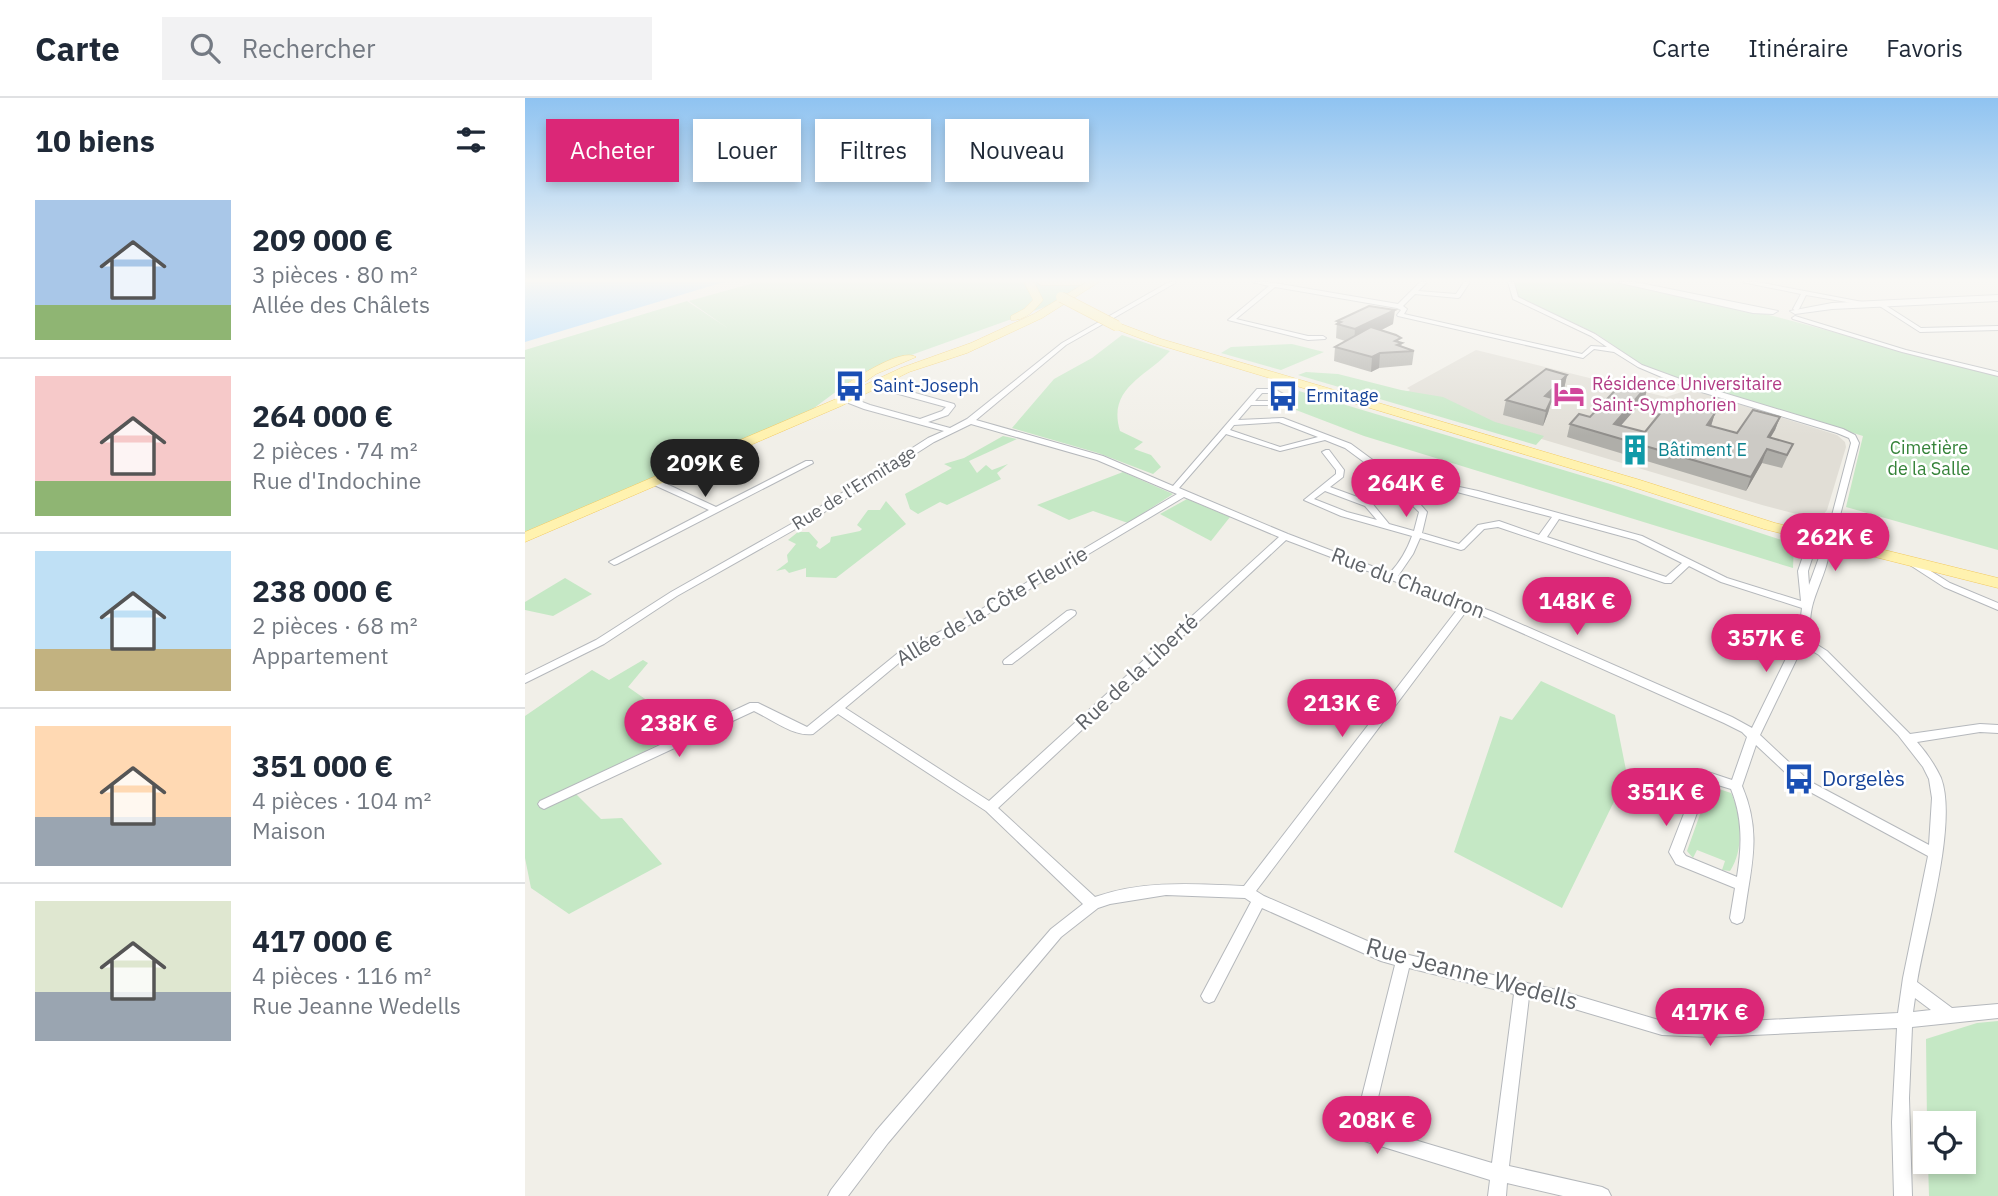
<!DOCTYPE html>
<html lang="fr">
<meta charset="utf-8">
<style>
:root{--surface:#fff;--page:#f2f2f3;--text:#1f2937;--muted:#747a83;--line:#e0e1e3;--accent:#db2777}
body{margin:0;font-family:"IBM Plex Sans",sans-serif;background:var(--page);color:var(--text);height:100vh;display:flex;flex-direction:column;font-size:26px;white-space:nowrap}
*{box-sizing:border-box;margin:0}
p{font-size:23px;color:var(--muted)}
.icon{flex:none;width:38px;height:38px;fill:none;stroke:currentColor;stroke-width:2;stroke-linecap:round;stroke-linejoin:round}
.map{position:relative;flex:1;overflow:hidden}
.drawer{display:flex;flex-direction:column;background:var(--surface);width:525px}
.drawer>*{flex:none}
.hud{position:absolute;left:21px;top:21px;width:665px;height:63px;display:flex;gap:14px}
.fabs{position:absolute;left:1388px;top:1013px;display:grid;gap:14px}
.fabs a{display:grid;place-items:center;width:63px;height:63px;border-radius:0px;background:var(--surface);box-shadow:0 4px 10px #0003;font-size:35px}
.price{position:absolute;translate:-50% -60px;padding:0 16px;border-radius:24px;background:var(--accent);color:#fff;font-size:23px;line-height:46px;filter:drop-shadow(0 2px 4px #0008)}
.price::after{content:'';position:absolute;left:50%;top:42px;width:21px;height:16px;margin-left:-10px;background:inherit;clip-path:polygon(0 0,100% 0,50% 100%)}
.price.selected{background:#222;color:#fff}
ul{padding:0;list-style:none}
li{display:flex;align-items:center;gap:21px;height:175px;padding:0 35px}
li+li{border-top:2px solid var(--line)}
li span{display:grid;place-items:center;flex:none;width:196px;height:140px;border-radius:0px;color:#555}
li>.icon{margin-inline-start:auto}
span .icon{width:84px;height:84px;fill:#fffc;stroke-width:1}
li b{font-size:30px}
h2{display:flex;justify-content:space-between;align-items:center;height:84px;padding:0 35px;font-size:30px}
.chip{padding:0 24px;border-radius:0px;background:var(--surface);box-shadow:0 4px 10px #0003;font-size:24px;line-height:63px}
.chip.selected{background:var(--accent);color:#fff}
header{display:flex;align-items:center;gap:42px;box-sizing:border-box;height:98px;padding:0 35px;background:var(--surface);border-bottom:2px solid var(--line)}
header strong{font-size:33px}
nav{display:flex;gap:38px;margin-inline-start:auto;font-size:24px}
.search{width:490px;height:63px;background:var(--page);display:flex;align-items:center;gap:18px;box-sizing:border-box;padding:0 24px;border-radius:0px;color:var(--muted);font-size:26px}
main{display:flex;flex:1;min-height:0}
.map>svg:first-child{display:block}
.education{fill:#e1ded6}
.green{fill:#c5e8c5}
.water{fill:#aadaff}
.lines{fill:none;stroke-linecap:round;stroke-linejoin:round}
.street-casing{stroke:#b5b8bc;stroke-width:2}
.secondary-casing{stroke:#b6babf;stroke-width:2}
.primary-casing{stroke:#f2c960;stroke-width:1}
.street{fill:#fff;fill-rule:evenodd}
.secondary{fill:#fff;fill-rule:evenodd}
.primary{fill:#fff2af;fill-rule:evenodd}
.primary-bridge-casing{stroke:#f2c960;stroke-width:11;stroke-linecap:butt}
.primary-bridge{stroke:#fff2af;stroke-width:10}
.wall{fill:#afaea9}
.shaded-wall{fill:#8f8d8a}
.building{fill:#cccac5;stroke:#8f8d8a;stroke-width:2}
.labels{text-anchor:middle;stroke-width:5;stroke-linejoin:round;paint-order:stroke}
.far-hotel-label{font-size:18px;fill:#b23c85;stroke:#fff;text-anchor:start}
.far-transit-label{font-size:18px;fill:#164399;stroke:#fff;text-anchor:start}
.far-park-label{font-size:18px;fill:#348238;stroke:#fff}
.far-culture-label{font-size:18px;fill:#0d838f;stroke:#fff;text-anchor:start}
.far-street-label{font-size:18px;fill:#5f6368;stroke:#fff}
.street-label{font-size:21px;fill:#5f6368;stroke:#fff}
.transit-label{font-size:21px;fill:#164399;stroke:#fff;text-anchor:start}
.near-street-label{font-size:24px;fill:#5f6368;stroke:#fff}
</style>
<header>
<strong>Carte</strong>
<div class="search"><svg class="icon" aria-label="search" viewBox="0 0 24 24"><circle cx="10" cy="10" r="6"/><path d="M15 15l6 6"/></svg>Rechercher</div>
<nav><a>Carte</a><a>Itinéraire</a><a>Favoris</a></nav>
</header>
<main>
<section class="drawer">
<h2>10 biens<svg class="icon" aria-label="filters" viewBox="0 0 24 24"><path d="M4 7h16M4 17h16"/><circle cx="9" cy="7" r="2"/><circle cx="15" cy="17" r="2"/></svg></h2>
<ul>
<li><span style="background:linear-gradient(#a9c7e8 75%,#8fb573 0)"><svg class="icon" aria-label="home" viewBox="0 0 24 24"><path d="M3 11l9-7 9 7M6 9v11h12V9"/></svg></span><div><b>209 000 €</b><p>3 pièces · 80 m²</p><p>Allée des Châlets</p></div></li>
<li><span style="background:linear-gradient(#f6c9c9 75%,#8fb573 0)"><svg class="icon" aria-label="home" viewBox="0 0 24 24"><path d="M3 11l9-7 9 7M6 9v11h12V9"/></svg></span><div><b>264 000 €</b><p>2 pièces · 74 m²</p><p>Rue d'Indochine</p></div></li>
<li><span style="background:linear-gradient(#bfe0f5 70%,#c2b280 0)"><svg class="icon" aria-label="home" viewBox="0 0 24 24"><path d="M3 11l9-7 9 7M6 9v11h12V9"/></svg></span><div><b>238 000 €</b><p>2 pièces · 68 m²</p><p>Appartement</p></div></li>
<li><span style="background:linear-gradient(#ffd9b3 65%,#9aa5b1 0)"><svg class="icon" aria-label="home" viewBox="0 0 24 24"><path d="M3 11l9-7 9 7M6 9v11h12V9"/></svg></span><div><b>351 000 €</b><p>4 pièces · 104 m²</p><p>Maison</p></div></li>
<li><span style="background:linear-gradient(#dfe7d0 65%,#9aa5b1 0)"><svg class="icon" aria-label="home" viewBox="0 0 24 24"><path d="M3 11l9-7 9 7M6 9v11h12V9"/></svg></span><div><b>417 000 €</b><p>4 pièces · 116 m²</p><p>Rue Jeanne Wedells</p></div></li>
</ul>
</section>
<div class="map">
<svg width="1473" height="1098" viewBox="0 0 1473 1098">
<rect width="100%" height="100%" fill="#f1efe8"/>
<polygon class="education" points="951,252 1141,299 1166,291 1312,337 1320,344 1321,349 1302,412 1297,418 1287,420 1237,407 980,330 881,295 885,292 882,290"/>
<g class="green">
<polygon points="232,184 562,184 531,205 336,275 285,313 0,434 0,252 162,203 204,231 164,203"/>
<path d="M988,184c33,0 69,-3 101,1 131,18 256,63 384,93v174l-152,-43 17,-71 -214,-67c-19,-9 -33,-23 -51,-34 -26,-15 -56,-21 -81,-38z"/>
<path d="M597,237l48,16c-24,26 -63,37 -50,80l23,11 -9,7 17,6 10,12 -8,7 -55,-21 -86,-25 42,-49 38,-21z"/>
<polygon points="767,246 799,254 756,272 696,255 706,249"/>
<polygon points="781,274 813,276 876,292 918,299 970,324 1019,338 1011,347 773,277"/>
<polygon points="774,293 1085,386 1269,446 1268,470 839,338 771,312"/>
<polygon points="478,338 492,341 444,363 452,375 461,367 467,372 483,366 472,375 476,381 422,407 415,404 393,416 385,411 380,396 427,370 419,366 439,360"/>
<polygon points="598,374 648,396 603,425 568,413 544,422 512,407"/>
<polygon points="662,401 705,419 686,443 635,416"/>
<polygon points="361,403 381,426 311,480 281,479 281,470 264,475 260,471 251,473 263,464 262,457 271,446 263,442 273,434 284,434 293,444 291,448 295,451 305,444 306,439 335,433 337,431 332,427 343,412 355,412"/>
<polygon points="40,480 67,496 28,518 0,512 0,504"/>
<polygon points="118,562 123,565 103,589 163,631 46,691 76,721 97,720 137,766 44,816 6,790 0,760 0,618 67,572 84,582"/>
<polygon points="1016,583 1090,617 1102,677 1037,810 929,754 975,618 987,622"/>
<path d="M1185,688l21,7c11,22 13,58 -1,78l-8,-1 3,-9 -28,-11 -4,8 -6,-7z"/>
<polygon points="1473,923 1473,1098 1404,1098 1403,1064 1438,1064 1438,1026 1402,1025 1401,941 1452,925"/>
</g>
<polygon class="water" points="0,184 199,184 0,244"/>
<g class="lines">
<g class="street-casing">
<g id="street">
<path d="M644,184h8l-111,63 -90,75 127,36 70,30 84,-97h17l13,7 -8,9h-28l-13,15 45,-2 68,26 34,25 9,4 84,18 164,45 85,42 74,23 -3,-30 9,-27 14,-7 9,-14 21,-80 -2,-5 -12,-5 -152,-46 -47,-20 -24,-15 -20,-3 -11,9 -185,-42 -1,-1 4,-5 -4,-2 -122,-21 -39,32 72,17h15l3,2 -1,1 -17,1 -80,-20 41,-34 -17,-4h16l130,22 22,-22h7l-9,9 38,3 8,-12h6l-10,15 -2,1 -43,-4 -12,12 4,3 -3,5 178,40 9,-8 16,1 -16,-11 -78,-37 -5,-17h6l4,15 77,37 47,31 49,18 152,46 12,6 4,8 -21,80 -9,16c3,22 -10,43 -16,64 -4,13 -2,26 -8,39l11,2 11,7 83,83 70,-10 18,1v8l-18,-1 -63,10c9,10 18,23 24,36 17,45 -16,154 -24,204l35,26 46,-4v14l-86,9 -3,71 3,98h-18l-2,-74 5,-94 -187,9 -48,-2 -101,-30 -32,-8 -20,169 93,21 6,3 3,6h-48l-56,-13 -1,13h-18l2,-16 -129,-40 -6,-2 -2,-6 42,-167 -14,-4 -119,-53 -48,93 -5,2 -5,-2 -3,-5 50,-94 -6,-4 -79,-3 -56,9 -12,4 -37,29 -173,206 -40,53h-20l3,-6 45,-59 175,-202 32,-25 -97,-93 -148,-97 -25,20c-19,3 -42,-15 -59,-23l-206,96 -4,2 -4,-2 -2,-3 2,-3 210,-98h8l49,24 91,-74 65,-33 214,-126 -80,-34 -126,-36 -37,18 -119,76 -138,78 -73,48 -79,39v-8l71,-35 75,-48 138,-78 119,-76 16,-7 -80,-22 -18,-7v-4h6l18,7 50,14 22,-8 4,-4 -51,-14 -8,-11 6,-1 8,8 53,15 1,2 -7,9 -20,7 22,6 17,-9 95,-76zM737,295h11l5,3 -4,5h-19zM754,324l39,15 -38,10 -50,-17 4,-5zM701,336l54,17 45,-11 20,8 34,25 9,3 2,7 29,29 -5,19 -25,-7 -18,-22 -41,-15 13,-10 1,-7 -15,-20h-3l-4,2 14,18v4l-32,26 37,16 71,20c-5,14 -12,26 -22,37l-102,-39 -109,-46zM872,381l50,11 -31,10zM800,393l40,15 12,14 -30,-8 -33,-13zM932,394l95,25 -13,18 -40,-14 -21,4 -19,19 -37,-11 5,-21 -7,-8zM659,399l95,40 -290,264 -144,-93 61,-51 65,-33zM1034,421l77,21 46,23 -16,14 -119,-40zM973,429l167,56h6l18,-17 32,16 81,26 -3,24 -47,96 -20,-11 -239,-105 -95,-36 15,-22 7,-16 41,12 3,-1 20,-20zM761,442l174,66 -216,280c-50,-2 -101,-6 -149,11l-97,-89zM1295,446l1,8 -12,33 -1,-14 8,-25zM943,511l256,114 18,9 5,5 -15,43 -24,-8 -9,3 -30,77 7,12 59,24 -5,30 2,4 5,2 5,-2 2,-4c6,-51 19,-82 -2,-132l14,-41 45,42 127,69 -25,122 -5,35 -188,10 -48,-2 -101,-30 -173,-41 -124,-54 -8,-5zM1277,550l7,1 10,6 79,80 25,32 6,12 3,19 -3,47 -120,-64 -49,-46zM1183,684l23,7c12,30 11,57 6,88l-51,-21 -3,-4zM884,870l105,26 -22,169 -121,-36zM1390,900l16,12 -18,2z"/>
<polygon points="1217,184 1232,184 1348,206 1345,208 1281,197 1274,211 1271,213 1268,211 1276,196"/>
<polygon points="1353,205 1357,205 1396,230 1473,228 1473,232 1395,234 1353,207"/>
<polygon points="1270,218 1381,252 1473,274 1473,278 1377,254 1268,221 1267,220"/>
<polygon points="281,363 287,363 288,365 92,466 89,467 84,464 184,412 127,386 127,382 133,382 191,409"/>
<polygon points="1388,462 1425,485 1473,505 1473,512 1419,489 1385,467 1383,465"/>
<polygon points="546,512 550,513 551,515 550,517 487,566 479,566 478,564 479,562 542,513"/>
</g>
</g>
<g class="secondary-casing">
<g id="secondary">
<polygon points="1091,184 1110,184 1253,213 1248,216 1228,215"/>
<polygon points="1473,197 1473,203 1307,211 1270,216 1265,213 1307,205"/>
</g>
</g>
<g class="primary-casing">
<g id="primary">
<path d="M499,184h10l9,18c-8,10 -18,21 -32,20v-4l13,-7 9,-9z"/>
<polygon points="512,184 560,184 556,187 516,187"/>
<path d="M562,184h12l-57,36 -75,35 -58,19 -68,34 -316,136v-10l318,-136 -6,-4 2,-3c14,-9 62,-42 77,-32l-40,17 -24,17 49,-23 70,-25 63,-29z"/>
<polygon points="588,226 596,226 636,241 1115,382 1250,425 1473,480 1473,490 1239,431 1105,388 628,245 588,230"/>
</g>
</g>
<use href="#street" class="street"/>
<use href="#secondary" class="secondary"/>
<use href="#primary" class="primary"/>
<g class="primary-bridge-casing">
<polyline id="primary-bridge" points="536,199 592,228"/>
</g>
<use href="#primary-bridge" class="primary-bridge"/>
</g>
<g class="wall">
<polygon points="812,223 868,226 856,232 877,245 876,249 889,253 887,267 854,270 846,274 809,263 810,249 820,243 811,240"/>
<polygon points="1042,277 1039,291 1026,305 1023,315 1018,328 978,317 981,302"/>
<polygon points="1120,300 1095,328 1120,334 1190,315 1186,328 1212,335 1255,319 1250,332 1245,340 1268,346 1257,370 1237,365 1221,393 1042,339 1045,326"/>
</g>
<g class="shaded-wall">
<polygon points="870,212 868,226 829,246 830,231"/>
<polygon points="855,255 854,270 846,274 847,259"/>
<polygon points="1042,277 1039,291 1026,305 1023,315 1018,328 1021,313 1024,307 1017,313 1020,298"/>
<polygon points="1123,287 1120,300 1086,339 1089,326"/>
<polygon points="1190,315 1186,328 1182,327"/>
<polygon points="1255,319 1250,332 1238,352 1243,339"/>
<polygon points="1242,351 1237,365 1221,393 1226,379"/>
</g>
<g class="building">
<polygon points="844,208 870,212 830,231 812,226 816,224 812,223"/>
<polygon points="846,229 871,237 876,240 870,243 877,245 872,247 889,253 855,255 847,259 810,249"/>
<polygon points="1021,271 1042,277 1020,298 1027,300 1021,313 981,302"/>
<polygon points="1100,282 1123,287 1089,326 1120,334 1145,303 1190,315 1182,327 1212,335 1228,312 1255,319 1243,339 1268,346 1262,357 1242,351 1226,379 1045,326 1054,316 1065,319"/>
</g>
<linearGradient id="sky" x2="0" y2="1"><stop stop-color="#8fc3f1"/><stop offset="0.54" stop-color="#f9f8f5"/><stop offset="1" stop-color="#f9f8f5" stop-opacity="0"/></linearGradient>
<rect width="1473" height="338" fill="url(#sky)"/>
<defs>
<g id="bus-bare" transform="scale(2.415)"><path d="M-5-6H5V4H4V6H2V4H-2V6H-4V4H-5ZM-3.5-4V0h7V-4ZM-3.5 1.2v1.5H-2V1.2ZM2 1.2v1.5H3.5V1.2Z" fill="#1a4fb4" stroke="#fff" stroke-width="2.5" paint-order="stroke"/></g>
<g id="hotel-bare" transform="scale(2.415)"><path d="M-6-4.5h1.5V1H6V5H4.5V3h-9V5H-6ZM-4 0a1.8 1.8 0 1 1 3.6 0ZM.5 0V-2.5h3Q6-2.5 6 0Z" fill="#d1479c" stroke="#fff" stroke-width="2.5" paint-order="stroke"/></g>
<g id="building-bare" transform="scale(2.415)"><path d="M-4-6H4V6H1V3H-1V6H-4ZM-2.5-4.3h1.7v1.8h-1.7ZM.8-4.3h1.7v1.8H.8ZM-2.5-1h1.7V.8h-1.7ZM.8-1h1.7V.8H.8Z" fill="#0f9aa8" stroke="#fff" stroke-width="2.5" paint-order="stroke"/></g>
</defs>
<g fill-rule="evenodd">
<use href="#bus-bare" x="325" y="288"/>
<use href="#hotel-bare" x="1044" y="296"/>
<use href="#bus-bare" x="758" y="298"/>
<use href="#building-bare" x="1110" y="352"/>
<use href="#bus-bare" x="1274" y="681"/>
</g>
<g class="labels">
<g class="far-hotel-label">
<text x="1067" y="292">Résidence Universitaire<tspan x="1067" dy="21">Saint-Symphorien</tspan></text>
</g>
<g class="far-transit-label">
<text x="348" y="294">Saint-Joseph</text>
<text x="781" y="304">Ermitage</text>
</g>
<g class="far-park-label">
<text x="1404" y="356">Cimetière<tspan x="1404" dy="21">de la Salle</tspan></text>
</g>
<g class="far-culture-label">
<text x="1133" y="358">Bâtiment E</text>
</g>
<g class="far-street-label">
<text transform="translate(329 390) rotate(-32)" y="6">Rue de l'Ermitage</text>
</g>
<g class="street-label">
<text transform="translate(883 485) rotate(21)" y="7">Rue du Chaudron</text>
<text transform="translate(467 508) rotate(-30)" y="7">Allée de la Côte Fleurie</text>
<text transform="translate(612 574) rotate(-43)" y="7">Rue de la Liberté</text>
</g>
<g class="transit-label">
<text x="1297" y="688">Dorgelès</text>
</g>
<g class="near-street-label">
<text transform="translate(947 876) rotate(15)" y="8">Rue Jeanne Wedells</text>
</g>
</g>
</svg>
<div class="fabs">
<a><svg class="icon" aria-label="locate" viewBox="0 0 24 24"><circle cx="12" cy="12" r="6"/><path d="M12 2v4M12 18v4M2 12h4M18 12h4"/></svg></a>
</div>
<b class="price selected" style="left:180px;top:401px">209K €</b>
<b class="price" style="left:881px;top:421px">264K €</b>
<b class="price" style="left:1310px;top:475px">262K €</b>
<b class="price" style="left:1052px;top:539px">148K €</b>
<b class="price" style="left:1241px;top:576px">357K €</b>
<b class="price" style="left:817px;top:641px">213K €</b>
<b class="price" style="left:154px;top:661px">238K €</b>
<b class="price" style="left:1141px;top:730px">351K €</b>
<b class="price" style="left:1185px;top:950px">417K €</b>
<b class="price" style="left:852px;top:1058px">208K €</b>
<div class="hud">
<a class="chip selected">Acheter</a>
<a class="chip">Louer</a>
<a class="chip">Filtres</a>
<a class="chip">Nouveau</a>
</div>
</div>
</main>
